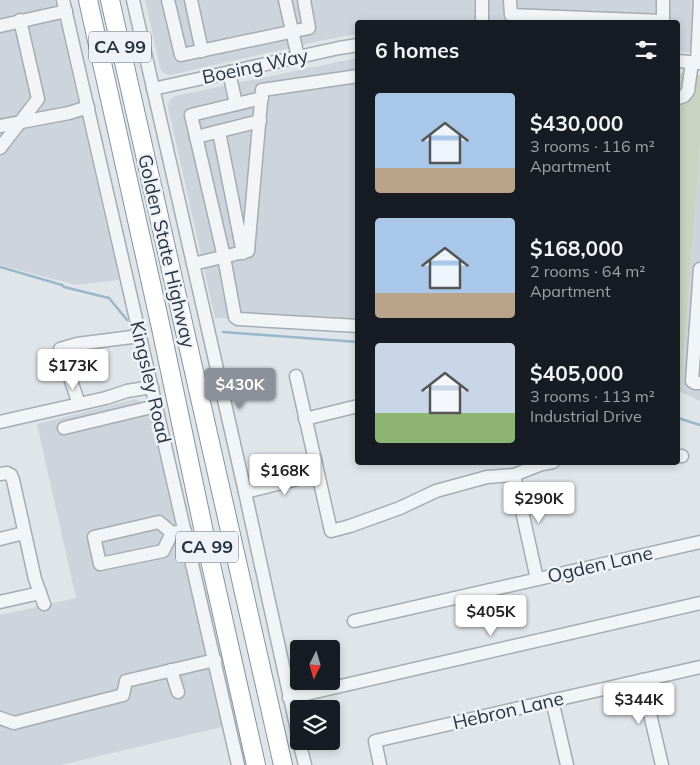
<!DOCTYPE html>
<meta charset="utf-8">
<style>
:root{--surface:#171b24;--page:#20242c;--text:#f1f3f6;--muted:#9ea1a6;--accent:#8c9099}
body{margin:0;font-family:Mulish,sans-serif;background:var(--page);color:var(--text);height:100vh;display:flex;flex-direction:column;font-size:19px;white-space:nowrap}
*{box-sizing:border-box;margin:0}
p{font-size:16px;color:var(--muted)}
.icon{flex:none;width:28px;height:28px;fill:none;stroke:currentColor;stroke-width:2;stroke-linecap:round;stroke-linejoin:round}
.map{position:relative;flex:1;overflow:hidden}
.details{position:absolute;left:355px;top:20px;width:325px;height:445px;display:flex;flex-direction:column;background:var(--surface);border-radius:5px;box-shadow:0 2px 8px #0003}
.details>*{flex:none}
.needle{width:32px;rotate:185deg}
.tools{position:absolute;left:290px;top:640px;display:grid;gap:10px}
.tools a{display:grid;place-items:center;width:50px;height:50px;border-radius:5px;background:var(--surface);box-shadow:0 2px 8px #0003;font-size:25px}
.price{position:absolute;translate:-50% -42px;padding:0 11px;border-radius:5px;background:#fff;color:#222;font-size:16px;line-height:32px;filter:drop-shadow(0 1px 2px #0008)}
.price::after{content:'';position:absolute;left:50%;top:30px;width:15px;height:11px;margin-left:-8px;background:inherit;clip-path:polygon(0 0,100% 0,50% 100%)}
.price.active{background:var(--accent);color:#fff}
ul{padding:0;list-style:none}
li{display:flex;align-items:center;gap:15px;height:125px;padding:0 20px}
li span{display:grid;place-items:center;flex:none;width:140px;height:100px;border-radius:5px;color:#555}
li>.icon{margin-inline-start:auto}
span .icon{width:60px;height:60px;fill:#fffc;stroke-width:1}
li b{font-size:21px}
h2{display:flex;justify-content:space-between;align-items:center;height:60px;padding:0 20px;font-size:21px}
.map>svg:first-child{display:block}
.built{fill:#ced4db}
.green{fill:#c8d3c0}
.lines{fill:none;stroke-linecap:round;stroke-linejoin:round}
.stream{stroke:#99b7ca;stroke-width:2.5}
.minor-casing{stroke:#a5acb3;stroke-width:15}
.highway-casing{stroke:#8794a0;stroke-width:20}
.minor{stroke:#f2f5f7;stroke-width:12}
.highway{stroke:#fff;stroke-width:18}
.labels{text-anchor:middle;stroke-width:5;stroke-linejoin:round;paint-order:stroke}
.shield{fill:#eff3f7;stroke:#646d78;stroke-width:1}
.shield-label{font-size:18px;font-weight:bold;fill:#283441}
.street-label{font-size:19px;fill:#283441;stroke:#eff3f7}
</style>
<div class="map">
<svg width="700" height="765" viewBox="0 0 700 765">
<rect width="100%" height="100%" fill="#e0e5e9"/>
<g class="built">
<polygon points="0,0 55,0 119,280 76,285 0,265"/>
<polygon points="145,0 700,0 700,53 678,51 678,22 358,22 357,34 324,40 170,75 163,73 160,68"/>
<polygon points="357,58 357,326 215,318 168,107 170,100 175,96"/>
<polygon points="700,144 700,401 681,392"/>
<polygon points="135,399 148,405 222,727 61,765 0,765 0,615 76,598 37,424"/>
</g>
<polygon class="green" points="678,73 700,75 700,144 681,392 678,391"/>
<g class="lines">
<g class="stream">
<polyline points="0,267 62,285 64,287 109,298 127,320"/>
<polyline points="223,332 358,342"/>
<polyline points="678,418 700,425"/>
</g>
<g class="minor-casing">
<g id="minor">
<polyline points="63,0 238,765"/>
<polyline points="133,0 245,492 299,739"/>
<polyline points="168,0 181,55 309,28 304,0"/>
<polyline points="191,0 202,51"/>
<polyline points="285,0 298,57"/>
<polyline points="510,0 511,15 663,21"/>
<polyline points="482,22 482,0"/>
<polyline points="663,22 663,0"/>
<polyline points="0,26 66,11"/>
<polyline points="678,61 700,63"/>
<polyline points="697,63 700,0"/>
<polyline points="229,72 236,104"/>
<polyline points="153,89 339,48 358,45"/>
<polyline points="262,98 191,115 224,257 235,317 238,319 358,326"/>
<polyline points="678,98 684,96 688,91 692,62"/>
<polyline points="0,126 69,113 88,107"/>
<polyline points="219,132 243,253"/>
<polyline points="196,137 260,121"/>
<polyline points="0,148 38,99 20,20"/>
<polyline points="193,264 248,251 262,90 358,76"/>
<polyline points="700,269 692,381 695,383 700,383"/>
<polyline points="296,376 331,531 350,526 400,508 436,491 487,477 514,475 542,464 553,462"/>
<polyline points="79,404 60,349 77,344 140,336"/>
<polyline points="305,419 358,406"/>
<polyline points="0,422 106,398 127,391 152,387"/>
<polyline points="64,428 156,406"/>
<polyline points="678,456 682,456"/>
<polyline points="0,474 7,473 11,475 13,480 35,579 44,604"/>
<polyline points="514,475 537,579"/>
<polyline points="245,492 318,474"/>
<polyline points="172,533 163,551 100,564 94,537 159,522 172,533 185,531"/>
<polyline points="0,539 24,533"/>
<polyline points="0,602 40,593"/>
<polyline points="354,621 700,542"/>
<polyline points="171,670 178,692"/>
<polyline points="642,680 662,765"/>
<polyline points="289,698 700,603"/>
<polyline points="552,700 567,765"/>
<polyline points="0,718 14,723 123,695 126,681 215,660"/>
<polyline points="299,741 305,765"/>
<polyline points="380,765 375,741 700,667"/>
</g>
</g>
<g class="highway-casing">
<g id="highway">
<polyline points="88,0 161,328 208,551 256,765"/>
<polyline points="110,0 283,765"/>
</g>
</g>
<use href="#minor" class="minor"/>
<use href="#highway" class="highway"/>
</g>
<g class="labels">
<g class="shield">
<rect x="89" y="31.5" width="62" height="31" rx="4"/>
<rect x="176" y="531.5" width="62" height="31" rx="4"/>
</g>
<g class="shield-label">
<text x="120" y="53">CA 99</text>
<text x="207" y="553">CA 99</text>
</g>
<g class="street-label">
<text transform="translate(255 66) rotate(-12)" y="7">Boeing Way</text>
<text transform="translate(167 251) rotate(77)" y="7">Golden State Highway</text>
<text transform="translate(151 382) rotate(77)" y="7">Kingsley Road</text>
<text transform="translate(600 564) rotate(-13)" y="7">Ogden Lane</text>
<text transform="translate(508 710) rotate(-13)" y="7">Hebron Lane</text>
</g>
</g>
</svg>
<div class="tools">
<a><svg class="needle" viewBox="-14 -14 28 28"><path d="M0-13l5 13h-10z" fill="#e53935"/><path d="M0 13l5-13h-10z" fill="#9ea1a6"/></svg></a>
<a><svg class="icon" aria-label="layers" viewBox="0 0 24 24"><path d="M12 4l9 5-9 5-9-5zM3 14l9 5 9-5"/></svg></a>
</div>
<b class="price" style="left:73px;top:391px">$173K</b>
<b class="price active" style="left:240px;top:410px">$430K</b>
<b class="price" style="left:285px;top:496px">$168K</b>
<b class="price" style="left:539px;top:524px">$290K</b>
<b class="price" style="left:491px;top:637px">$405K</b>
<b class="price" style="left:639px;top:725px">$344K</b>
<section class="details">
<h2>6 homes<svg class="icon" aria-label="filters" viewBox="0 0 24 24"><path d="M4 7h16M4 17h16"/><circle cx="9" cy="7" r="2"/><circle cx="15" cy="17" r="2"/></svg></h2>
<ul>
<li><span style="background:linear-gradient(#a9c7e8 75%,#b9a48a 0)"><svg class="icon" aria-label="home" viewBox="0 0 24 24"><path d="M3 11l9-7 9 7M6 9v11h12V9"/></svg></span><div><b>$430,000</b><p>3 rooms · 116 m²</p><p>Apartment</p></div></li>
<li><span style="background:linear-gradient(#a9c7e8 75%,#b9a48a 0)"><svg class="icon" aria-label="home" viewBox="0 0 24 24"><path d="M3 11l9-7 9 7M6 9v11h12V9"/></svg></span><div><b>$168,000</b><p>2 rooms · 64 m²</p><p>Apartment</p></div></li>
<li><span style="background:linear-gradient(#c9d6e8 70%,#8fb573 0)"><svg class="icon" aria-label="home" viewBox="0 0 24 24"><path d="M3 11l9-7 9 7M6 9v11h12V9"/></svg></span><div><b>$405,000</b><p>3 rooms · 113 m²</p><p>Industrial Drive</p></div></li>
</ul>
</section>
</div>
